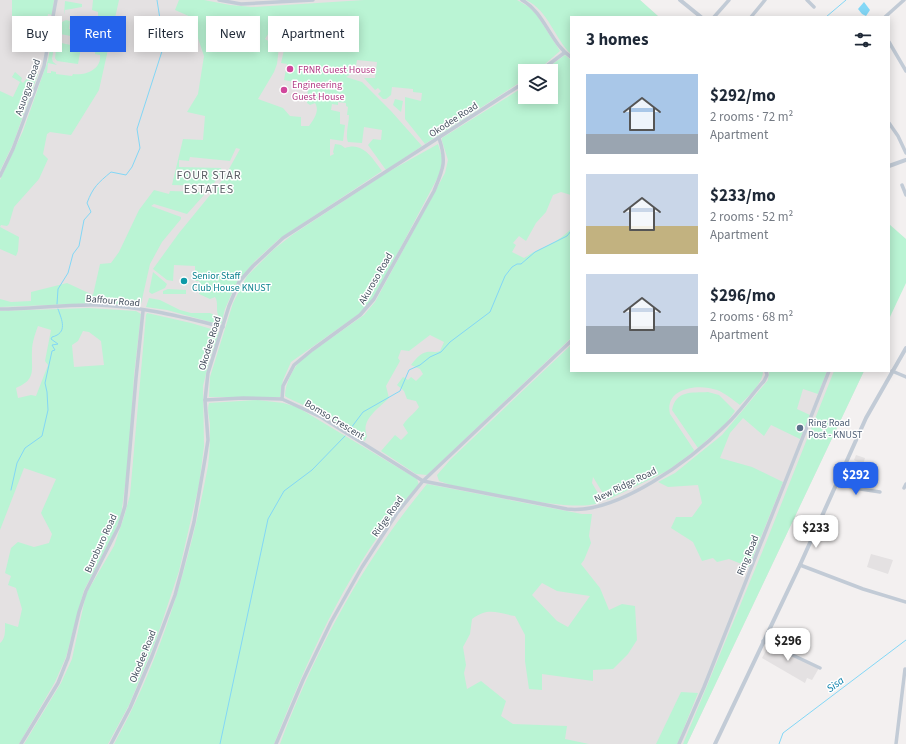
<!DOCTYPE html>
<meta charset="utf-8">
<style>
:root{--surface:#fff;--page:#f6f6f7;--text:#1f2937;--muted:#747a83;--accent:#2563eb}
body{margin:0;font-family:"Source Sans 3",sans-serif;background:var(--page);color:var(--text);height:100vh;display:flex;flex-direction:column;font-size:15px;white-space:nowrap}
*{box-sizing:border-box;margin:0}
p{font-size:13px;color:var(--muted)}
.icon{flex:none;width:22px;height:22px;fill:none;stroke:currentColor;stroke-width:2;stroke-linecap:round;stroke-linejoin:round}
.map{position:relative;flex:1;overflow:hidden}
.drawer{position:absolute;left:570px;top:16px;width:320px;height:356px;display:flex;flex-direction:column;background:var(--surface);border-radius:0px;box-shadow:0 2px 10px #0003}
.drawer>*{flex:none}
.banner{position:absolute;left:12px;top:16px;width:380px;height:36px;display:flex;gap:8px}
.tools{position:absolute;left:518px;top:64px;display:grid;gap:8px}
.tools a{display:grid;place-items:center;width:40px;height:40px;border-radius:0px;background:var(--surface);box-shadow:0 2px 10px #0003;font-size:20px}
.price{position:absolute;translate:-50% -34px;padding:0 9px;border-radius:8px;background:#fff;color:#222;font-size:13px;line-height:26px;filter:drop-shadow(0 1px 2px #0008)}
.price::after{content:'';position:absolute;left:50%;top:24px;width:12px;height:9px;margin-left:-6px;background:inherit;clip-path:polygon(0 0,100% 0,50% 100%)}
.price.selected{background:var(--accent);color:#fff}
ul{padding:0;list-style:none}
li{display:flex;align-items:center;gap:12px;height:100px;padding:0 16px}
li span{display:grid;place-items:center;flex:none;width:112px;height:80px;border-radius:0px;color:#555}
li>.icon{margin-inline-start:auto}
span .icon{width:48px;height:48px;fill:#fffc;stroke-width:1}
li b{font-size:17px}
h2{display:flex;justify-content:space-between;align-items:center;height:48px;padding:0 16px;font-size:17px}
.chip{padding:0 14px;border-radius:0px;background:var(--surface);box-shadow:0 2px 10px #0003;font-size:14px;line-height:36px}
.chip.selected{background:var(--accent);color:#fff}
.map>svg:first-child{display:block}
.education{fill:#e4e1e2;fill-rule:evenodd}
.green{fill:#baf4d4;fill-rule:evenodd}
.water{fill:#83d7f6}
.lines{fill:none;stroke-linecap:round;stroke-linejoin:round}
.stream{stroke:#83d7f6;stroke-width:1}
.minor{stroke:#c2cbd6;stroke-width:3.5}
.tertiary{stroke:#c2cbd6;stroke-width:4}
.hotel-dot{fill:#d1479c;stroke:#fff;stroke-width:1.5}
.culture-dot{fill:#0f9aa8;stroke:#fff;stroke-width:1.5}
.service-dot{fill:#5c6f8a;stroke:#fff;stroke-width:1.5}
.labels{text-anchor:middle;stroke-width:3;stroke-linejoin:round;paint-order:stroke}
.hotel-label{font-size:10px;fill:#b23c85;stroke:#fff;text-anchor:start}
.street-label{font-size:10px;fill:#465260;stroke:#fff}
.culture-label{font-size:10px;fill:#0d838f;stroke:#fff;text-anchor:start}
.service-label{font-size:10px;fill:#4e5e75;stroke:#fff;text-anchor:start}
.water-label{font-size:11px;font-style:italic;fill:#027ba7;stroke:#fff}
.quarter-label{font-size:12px;letter-spacing:1px;fill:#5c6066;stroke:#fff}
</style>
<div class="map">
<svg width="906" height="744" viewBox="0 0 906 744">
<rect width="100%" height="100%" fill="#f3f0f0"/>
<g class="education">
<path d="M0,0h640l19,17h-88v354h293l-177,373h-687zM525,71h26v26h-26z"/>
<polygon points="856,455 865,458 860,474 850,471 852,467 855,468 858,462 854,460"/>
<polygon points="871,554 893,560 888,574 867,567"/>
<polygon points="769,645 819,668 812,680 807,678 805,683 762,658"/>
</g>
<g class="green">
<polygon points="12,0 54,0 52,15 48,14 46,25 12,20"/>
<path d="M93,0h26l-20,90 -28,45 -21,-3 -3,2 -4,20 5,5 -9,20 -25,28 -5,17 -2,2 -6,-1 -1,2 19,10 -1,14 -2,5 -16,-7v-69l23,-49 19,-54 6,-17 7,-39h3l-6,38 1,3 4,3 -9,-2 -1,10h4v-2l5,1v2l16,2 1,-2c11,2 29,-4 27,-19l-5,-1 3,-20 -6,-2 1,-10 8,2 2,-7 -5,-1v-4l-6,-2z"/>
<path d="M179,0h25l26,5 22,2 112,-7h153l12,7 7,7 24,37 -23,20h-12v8l-100,65 -20,-25v-22l16,4 1,-8 -9,-1v-3l-21,-2 -1,8 -5,4h-3l-5,-5 3,-3 -3,-3 -3,2 -11,-12h11l2,-16 -20,-2 -1,5h-3v8l-7,4 16,5 29,29 31,35 -36,24 -18,-25 5,-6 8,1 1,-10 -18,-3 -2,16 -14,-1c-3,-7 1,-19 1,-27h-2l1,-8 -2,-1v-3l-8,-1v3l-6,-1 -1,6 9,2v12l5,1 -2,16 -13,-2v17l4,-2 -1,-2 2,-8 6,1 4,3c18,-7 28,11 37,23l-103,68 -24,22 -19,23 -11,25 -4,16 -54,-15 -21,-3 3,-9 11,2 20,10 11,3h19l9,4c-4,-7 0,-14 -4,-20l-5,2 -11,-5v-13h-4v-15l-21,-1 -1,16 -6,-1 -14,-11 26,-36 45,-55 16,-29 -4,-1 -6,13 -40,-4 -1,4 -10,-1v7l42,1 1,4 -10,14 -40,-1 11,-46 20,1 2,-24 -18,-4 11,-18 6,-38 -13,-39 -16,-7zM289,28l-8,35 6,1 -3,16 21,4 3,5 -1,14 3,2 5,-2c5,8 -1,16 -6,23h-8v-9l-11,-1 -7,-8 -25,-9 16,-27 3,-8 2,-17 -14,-8 5,-8 2,3z"/>
<path d="M526,0h114l19,17h-88v37c-17,-16 -22,-43 -45,-54z"/>
<polygon points="65,1 82,4 82,7 65,10 64,15"/>
<polygon points="66,20 70,21 69,29 84,31 78,64 57,61 55,58 57,42 75,46 76,37 60,34 62,22"/>
<path d="M565,55l6,5v135l-10,-3 -8,3 -7,17 -10,11 -10,18 -7,-5 -6,7 3,2 -4,7 12,6c18,-12 30,-12 47,-29v109l-144,137 -11,-1 -35,-23 14,-16 6,5 7,-7 -5,-8c4,-7 11,-11 16,-18l-3,-6 -9,-2 -3,-8 -7,-6 6,-8 5,3 3,-3 5,4 7,-7 -3,-5 -9,-4c4,-5 9,-12 16,-13 4,-1 8,1 13,-1l4,-9 -14,-7 -21,16 -8,-1 -3,8 2,3 -14,25 3,12c-10,10 -29,22 -22,38l-2,5 -51,-31 -26,-12 -3,-2c0,-13 9,-29 17,-37l62,-44 11,-13 70,-129 3,-13 -6,-19v-3l83,-52v11h26v-26h-8z"/>
<polygon points="15,72 22,78 21,81 23,83 32,73 38,74 13,144 0,171 0,91 13,97 20,82 12,77"/>
<polygon points="395,99 403,101 401,112 393,105"/>
<polygon points="438,144 443,160 439,175 376,294 363,311 291,362 283,380 280,397 209,397 210,377 233,303 247,276 273,250 292,235 388,172"/>
<polygon points="154,190 169,194 170,191 202,192 204,195 187,214 154,204 151,206 181,217 181,219 162,242 150,264 141,304 137,305 100,303 0,307 0,299 11,302 31,301 31,292 67,283 93,295 100,264 111,263 119,252 139,210"/>
<polygon points="889,224 906,239 906,283 889,319"/>
<polygon points="153,272 167,284 165,288 152,294 149,292"/>
<polygon points="168,289 186,290 186,294 163,294 163,291"/>
<path d="M88,308l48,3 5,3 -7,61 -5,80 -8,61 -10,24 -27,50 -18,67 -11,25 -36,62h-19v-101c6,-5 5,-13 5,-20l13,4 4,-18 -6,-21 -8,-3 3,-9 -6,-3 6,-25 7,-6 16,5 15,-4 3,-9 -11,-21 15,-34 -32,-11 -24,62v-219zM38,326l13,4 -6,31 3,4 -12,31 -5,-1 -13,3 -2,-10c21,-9 15,-18 16,-37 0,-8 3,-17 6,-25zM83,331l6,1 12,9 3,24 -30,2 -2,-22 6,-4z"/>
<polygon points="147,313 191,323 218,331 219,334 210,358 203,386 204,446 199,485 179,571 156,640 129,705 108,744 24,744 61,683 72,659 86,594 114,546 124,517 130,495 146,315"/>
<path d="M571,345v26h192c0,13 -15,25 -23,34 -7,-5 -15,-12 -23,-15 -19,-7 -53,-2 -47,24l24,36 -1,2 -26,19 -60,29 -14,-23 -1,6 10,17c-11,17 -125,-10 -148,-14l-15,-5 -2,-6 14,-16z"/>
<polygon points="769,371 827,371 818,394 803,389 797,409 810,415 800,439 771,425 764,436 743,418 730,433 720,458 752,467 783,482 749,567 729,559 717,562 713,558 702,561 693,542 671,528 676,517 692,517 702,503 698,485 668,487 658,482 675,473 722,435 768,380"/>
<polygon points="834,371 864,371 687,744 683,744 765,545"/>
<path d="M708,392l11,3 16,16 -8,11 -29,26 -26,-38c4,-20 19,-17 36,-18z"/>
<path d="M258,400l25,3 14,4 120,72 2,6c-67,73 -109,168 -145,259h-160c48,-86 76,-182 94,-278 2,-14 2,-29 2,-42 -1,-8 -3,-14 -1,-21z"/>
<path d="M427,484l155,30h10l-3,22 2,7 -7,17 -3,4 19,24 9,22 13,-6 13,2 2,34 -9,14 -15,15 -20,1v11l-51,-7v16l-13,-1 -4,-28v-26l-10,-19c-19,-3 -26,-9 -43,3l-2,15 -7,13 3,18 -2,8 3,16 14,-8 25,20 -5,15 12,8 54,2 -2,13 24,5h-309c35,-93 83,-183 147,-260zM542,583l15,8 33,5 -22,31 -11,-6 -25,-26z"/>
<polygon points="681,692 698,693 679,740 677,744 656,744"/>
</g>
<polygon class="water" points="864,2 870,10 866,16 862,14 858,9"/>
<g class="lines">
<g class="stream">
<polyline points="826,17 846,0"/>
<path d="M57,304l1,-15 10,-16 5,-19 6,-8 5,-26 7,-8 -4,-9c6,-16 11,-20 24,-31l15,3 6,-8 8,-19 -3,-19 27,-84 -7,-45"/>
<polyline points="348,432 363,412 400,391 409,370 420,365 430,357 441,352 450,342 490,312 505,276 512,267 517,264 521,264 535,252 567,236 571,231"/>
<path d="M11,490l6,-27 8,-15 17,-12 6,-26 -1,-18 -2,-9 7,-32 3,-1 -3,-5 6,-1 -7,-5 1,-2c16,-4 10,-17 6,-28"/>
<polyline points="220,744 268,519 284,491 312,470 345,436"/>
<polyline points="779,744 783,733 906,640"/>
</g>
<g class="minor">
<polyline points="219,0 241,4 313,0"/>
<path d="M522,0c23,13 28,43 49,57"/>
<polyline points="807,0 814,7"/>
<polyline points="714,17 729,0"/>
<polyline points="751,17 765,0"/>
<polyline points="885,17 904,0"/>
<polyline points="889,42 906,71"/>
<polyline points="540,71 564,53"/>
<polyline points="889,123 898,136 906,153"/>
<polyline points="0,176 13,149 44,66 56,0"/>
<polyline points="902,185 906,195"/>
<path d="M0,309c32,0 65,-5 97,-4 43,1 85,12 126,22"/>
<polyline points="892,371 906,377"/>
<path d="M282,399l1,-13 11,-21 18,-15 48,-35 14,-16 60,-108c9,-22 13,-29 5,-53"/>
<path d="M205,400l38,-2 39,1 39,18 102,64 144,28c50,6 125,-50 159,-84 14,-13 25,-30 38,-44l3,-6 -1,-4"/>
<polyline points="837,482 854,488 880,492"/>
<polyline points="904,488 906,484"/>
<polyline points="800,565 863,589 906,602"/>
<polyline points="763,641 820,668"/>
<polyline points="21,744 58,683 68,658 79,612 86,591 119,526 125,506 136,378 143,311"/>
<polyline points="111,744 130,708 152,656 175,595 181,573 194,522 205,459 208,440 205,400 208,373 229,306 239,282 253,266 283,238 525,82"/>
<polyline points="276,744 303,680 331,622 362,567 397,513 423,481 571,341"/>
<polyline points="679,744 704,687 829,371"/>
<polyline points="896,744 905,669"/>
</g>
<g class="tertiary">
<polyline points="680,0 701,17"/>
<polyline points="889,166 906,160"/>
<polyline points="715,744 800,565 866,418 906,348"/>
</g>
</g>
<g class="hotel-dot">
<circle cx="290" cy="69" r="4"/>
<circle cx="284" cy="90" r="4"/>
</g>
<circle class="culture-dot" cx="184" cy="281" r="4"/>
<circle class="service-dot" cx="800" cy="428" r="4"/>
<g class="labels">
<g class="hotel-label">
<text x="298" y="73">FRNR Guest House</text>
<text x="292" y="88">Engineering<tspan x="292" dy="12">Guest House</tspan></text>
</g>
<g class="street-label">
<text transform="translate(27 87) rotate(-71)" y="4">Asuogya Road</text>
<text transform="translate(453 119) rotate(-33)" y="4">Okodee Road</text>
<text transform="translate(375 278) rotate(-60)" y="4">Akuroso Road</text>
<text transform="translate(113 300) rotate(5)" y="4">Baffour Road</text>
<text transform="translate(209 343) rotate(-73)" y="4">Okodee Road</text>
<text transform="translate(335 419) rotate(31)" y="4">Bomso Crescent</text>
<text transform="translate(625 484) rotate(-26)" y="4">New Ridge Road</text>
<text transform="translate(387 516) rotate(-55)" y="4">Ridge Road</text>
<text transform="translate(100 543) rotate(-65)" y="4">Buroburo Road</text>
<text transform="translate(747 555) rotate(-68)" y="4">Ring Road</text>
<text transform="translate(142 656) rotate(-68)" y="4">Okodee Road</text>
</g>
<g class="culture-label">
<text x="192" y="279">Senior Staff<tspan x="192" dy="12">Club House KNUST</tspan></text>
</g>
<g class="service-label">
<text x="808" y="426">Ring Road<tspan x="808" dy="12">Post - KNUST</tspan></text>
</g>
<g class="water-label">
<text transform="translate(835 684) rotate(-37)" y="4">Sisa</text>
</g>
<g class="quarter-label">
<text x="209" y="179">FOUR STAR<tspan x="209" dy="14">ESTATES</tspan></text>
</g>
</g>
</svg>
<div class="tools">
<a><svg class="icon" aria-label="layers" viewBox="0 0 24 24"><path d="M12 4l9 5-9 5-9-5zM3 14l9 5 9-5"/></svg></a>
</div>
<b class="price selected" style="left:856px;top:496px">$292</b>
<b class="price" style="left:816px;top:549px">$233</b>
<b class="price" style="left:788px;top:662px">$296</b>
<div class="banner">
<a class="chip">Buy</a>
<a class="chip selected">Rent</a>
<a class="chip">Filters</a>
<a class="chip">New</a>
<a class="chip">Apartment</a>
</div>
<section class="drawer">
<h2>3 homes<svg class="icon" aria-label="filters" viewBox="0 0 24 24"><path d="M4 7h16M4 17h16"/><circle cx="9" cy="7" r="2"/><circle cx="15" cy="17" r="2"/></svg></h2>
<ul>
<li><span style="background:linear-gradient(#a9c7e8 75%,#9aa5b1 0)"><svg class="icon" aria-label="home" viewBox="0 0 24 24"><path d="M3 11l9-7 9 7M6 9v11h12V9"/></svg></span><div><b>$292/mo</b><p>2 rooms · 72 m²</p><p>Apartment</p></div></li>
<li><span style="background:linear-gradient(#c9d6e8 65%,#c2b280 0)"><svg class="icon" aria-label="home" viewBox="0 0 24 24"><path d="M3 11l9-7 9 7M6 9v11h12V9"/></svg></span><div><b>$233/mo</b><p>2 rooms · 52 m²</p><p>Apartment</p></div></li>
<li><span style="background:linear-gradient(#c9d6e8 65%,#9aa5b1 0)"><svg class="icon" aria-label="home" viewBox="0 0 24 24"><path d="M3 11l9-7 9 7M6 9v11h12V9"/></svg></span><div><b>$296/mo</b><p>2 rooms · 68 m²</p><p>Apartment</p></div></li>
</ul>
</section>
</div>
